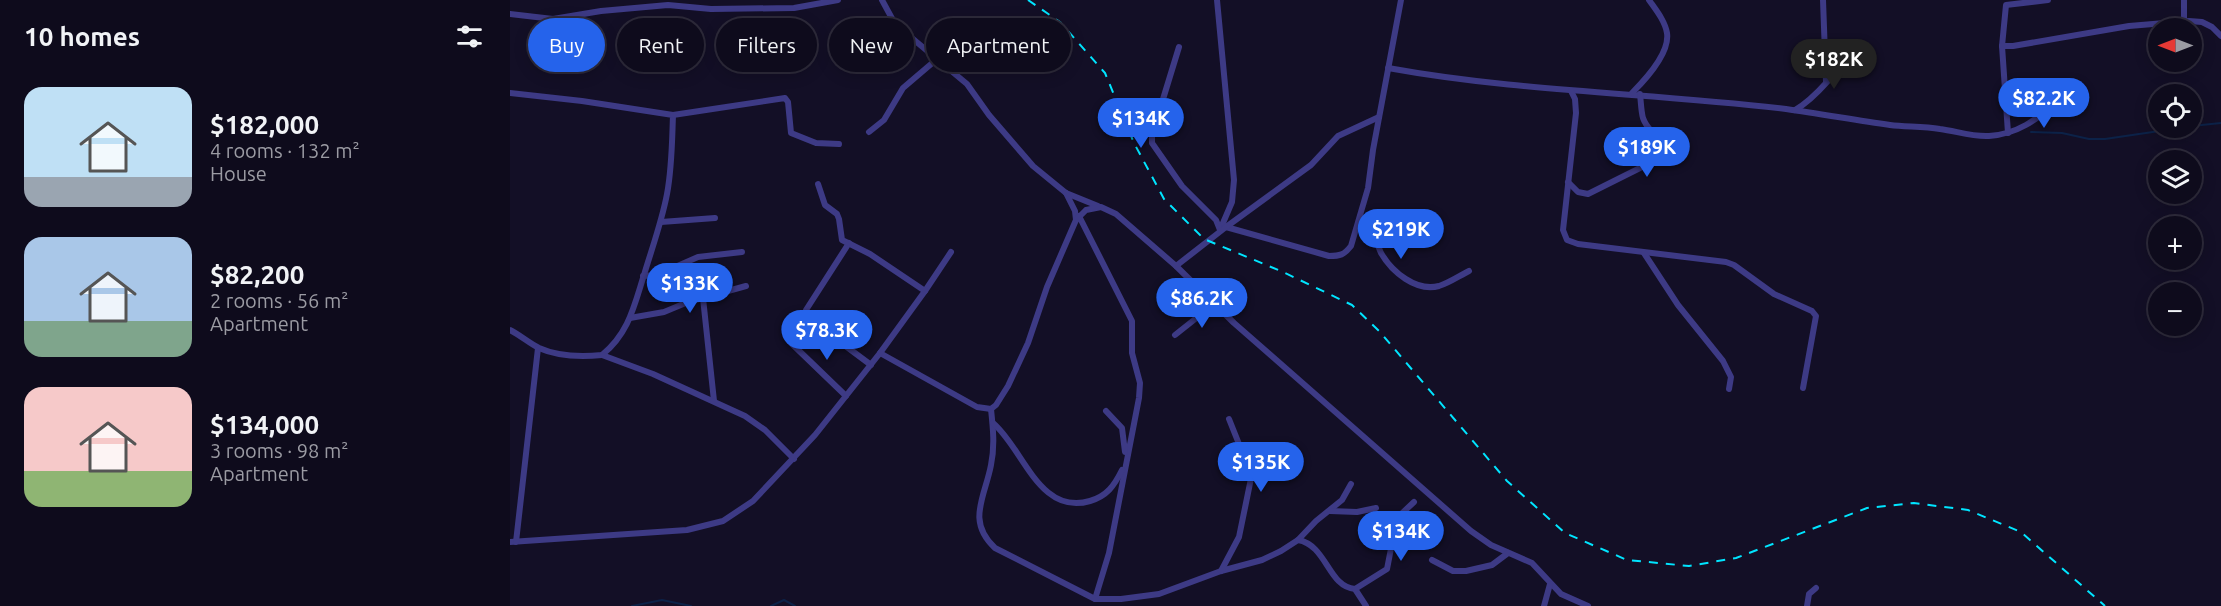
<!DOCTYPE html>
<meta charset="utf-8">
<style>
:root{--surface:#0e0b1c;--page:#1c1929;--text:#f1f3f6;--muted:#9b9ba3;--line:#2e2b3b;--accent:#2563eb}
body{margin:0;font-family:Ubuntu,sans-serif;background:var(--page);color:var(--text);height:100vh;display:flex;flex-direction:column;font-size:22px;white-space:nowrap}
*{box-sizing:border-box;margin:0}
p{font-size:20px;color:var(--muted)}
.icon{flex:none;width:33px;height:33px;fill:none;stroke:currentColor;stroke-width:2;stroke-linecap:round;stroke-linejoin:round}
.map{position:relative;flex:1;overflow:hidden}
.details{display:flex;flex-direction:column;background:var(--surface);width:510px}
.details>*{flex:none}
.guide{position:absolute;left:18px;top:18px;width:570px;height:54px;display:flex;gap:12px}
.needle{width:39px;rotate:270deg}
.controls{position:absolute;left:1638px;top:18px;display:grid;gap:12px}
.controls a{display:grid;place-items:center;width:54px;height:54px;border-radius:50%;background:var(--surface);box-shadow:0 3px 15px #0003,0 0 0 2px var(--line);font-size:30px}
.price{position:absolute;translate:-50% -51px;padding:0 14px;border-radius:21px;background:var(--accent);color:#fff;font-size:20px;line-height:39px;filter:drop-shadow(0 2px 3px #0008)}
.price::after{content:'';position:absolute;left:50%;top:36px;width:18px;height:14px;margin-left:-9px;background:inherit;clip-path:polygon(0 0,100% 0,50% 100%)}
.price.on{background:#222;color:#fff}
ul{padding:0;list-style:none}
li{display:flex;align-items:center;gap:18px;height:150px;padding:0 24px}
li span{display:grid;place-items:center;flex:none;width:168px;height:120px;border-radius:18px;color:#555}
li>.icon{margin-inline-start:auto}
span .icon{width:72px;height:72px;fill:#fffc;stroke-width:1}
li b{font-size:26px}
h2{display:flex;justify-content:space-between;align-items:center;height:72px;padding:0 24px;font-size:26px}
.pill{padding:0 21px;border-radius:27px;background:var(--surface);box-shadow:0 3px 15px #0003,0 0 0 2px var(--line);font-size:21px;line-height:54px}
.pill.on{background:var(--accent);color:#fff}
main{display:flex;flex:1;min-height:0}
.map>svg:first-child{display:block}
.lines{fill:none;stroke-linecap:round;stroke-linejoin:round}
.stream{stroke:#0c2248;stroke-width:2}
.minor{stroke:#3d3a85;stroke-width:6}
.rail{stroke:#00e5ff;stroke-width:2;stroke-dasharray:9 8;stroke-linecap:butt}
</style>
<main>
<section class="details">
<h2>10 homes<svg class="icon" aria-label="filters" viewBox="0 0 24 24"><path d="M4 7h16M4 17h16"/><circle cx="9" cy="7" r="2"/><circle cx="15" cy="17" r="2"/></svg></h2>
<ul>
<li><span style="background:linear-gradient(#bfe0f5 75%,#9aa5b1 0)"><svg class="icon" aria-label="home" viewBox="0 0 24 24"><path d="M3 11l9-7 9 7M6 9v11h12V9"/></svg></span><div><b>$182,000</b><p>4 rooms · 132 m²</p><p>House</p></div></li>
<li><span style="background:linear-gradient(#a9c7e8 70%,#7fa58c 0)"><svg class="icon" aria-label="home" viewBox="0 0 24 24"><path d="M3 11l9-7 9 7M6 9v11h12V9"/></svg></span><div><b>$82,200</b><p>2 rooms · 56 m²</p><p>Apartment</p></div></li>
<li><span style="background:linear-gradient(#f6c9c9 70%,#8fb573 0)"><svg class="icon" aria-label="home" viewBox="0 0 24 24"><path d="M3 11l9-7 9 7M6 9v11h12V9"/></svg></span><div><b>$134,000</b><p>3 rooms · 98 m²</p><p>Apartment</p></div></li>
</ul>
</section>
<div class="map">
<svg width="1711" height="606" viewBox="0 0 1711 606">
<rect width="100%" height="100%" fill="#130f26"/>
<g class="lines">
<g class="stream">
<polyline points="1682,126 1711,123"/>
<polyline points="1521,132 1552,133 1579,139 1595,139 1670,128"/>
<polyline points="122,606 152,600 181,606"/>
<polyline points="261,606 274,600 285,606"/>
</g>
<g class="minor">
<polyline points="372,0 385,24 457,84 479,115 523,166 556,193 588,206"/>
<polyline points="707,0 724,180 722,202 710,230"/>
<polyline points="1313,0 1316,82"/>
<polyline points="0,14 43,19 91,11 158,5 201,9 284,8 328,0"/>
<polyline points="1674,21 1674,0"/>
<polyline points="1492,46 1496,5 1538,0"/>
<polyline points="669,47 642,135 642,143 672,186 706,220 710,230"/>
<path d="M878,68c132,24 266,25 398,41 35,5 69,11 104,16 16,2 33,1 50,4 16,2 32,8 49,7 32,-2 51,-20 75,-39"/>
<polyline points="1061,91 1065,99 1066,113 1053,230 1057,240 1068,244 1216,262 1224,265 1264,294 1302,311 1306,316 1293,388"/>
<path d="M0,93l72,8 91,14c-1,26 -1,53 -6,79 -5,27 -15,54 -23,81 -10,31 -15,58 -42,80 -21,2 -43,2 -63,-7 -10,-5 -19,-13 -29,-18"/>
<path d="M1122,93c13,-13 38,-40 35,-60 -2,-12 -11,-23 -18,-33"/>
<path d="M1285,110c21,-12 45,-42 58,-62"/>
<polyline points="163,115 275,98 278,102 281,133 306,143 329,144"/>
<polyline points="359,132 374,120 393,88 427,59"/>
<polyline points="1498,133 1492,46 1503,46 1619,26 1679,21 1692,22 1702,27 1711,36"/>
<path d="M1058,182l10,10 10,2 66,-33c12,-28 -5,-25 -11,-43 -2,-7 -2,-16 -3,-24"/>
<polyline points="556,193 565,211 566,220"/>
<polyline points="569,216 622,321 622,353 630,383 629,398 599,553 585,599"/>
<path d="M850,218l10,4c6,10 6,21 11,31 11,19 35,39 58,33 10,-3 20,-10 30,-15"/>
<polyline points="151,222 205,218"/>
<path d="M716,227l103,29c11,0 15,-1 22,-10l17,-58 5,-38 28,-150"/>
<polyline points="339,243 296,310 298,318 361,365"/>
<polyline points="1134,253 1168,305 1213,361 1221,377 1219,389"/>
<polyline points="666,266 716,227 801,165 828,136 869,117"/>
<polyline points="133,276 147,275 188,257 232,252"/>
<polyline points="415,291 441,252"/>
<polyline points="193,298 204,401"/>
<polyline points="120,318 154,312 178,302 236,286"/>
<polyline points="665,335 704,304"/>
<polyline points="281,343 336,396"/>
<polyline points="370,353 467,407 481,409 486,405 498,386 518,343 537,287 566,220 576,210 591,207 606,214 666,266 724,323 961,531 981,545 1022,563 1051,594 1078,606"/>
<polyline points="92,355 143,374 235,416 255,430 284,459"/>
<path d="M481,409c2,19 4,37 0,56 -6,32 -25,56 4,83l100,51h26l38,-5 62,-23 41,-11 19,-9 17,-11 18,-19 26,-21 9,-16"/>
<polyline points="596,411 612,428 615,452"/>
<path d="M483,423c30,25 46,93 97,78 17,-5 24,-15 32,-31"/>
<polyline points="820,511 847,512 866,508"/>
<path d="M788,540c29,5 30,47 57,49l11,17"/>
<polyline points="0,542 177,530 213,521 243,501 305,435 370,353 415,291 360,254 332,240 329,219 327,214 315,205 308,184"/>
<polyline points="6,542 28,348"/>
<polyline points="922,560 943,571 956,571 982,565 998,553"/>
<polyline points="711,571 729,537 745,459 742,453 729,444 719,419"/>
<polyline points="845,589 877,569 887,518 904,502"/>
<polyline points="1034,606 1040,584"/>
<polyline points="1297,606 1299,594 1306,588"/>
</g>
<polyline class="rail" points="518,0 550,22 595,73 624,143 654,199 694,239 773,272 842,305 870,332 997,481 1055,533 1117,560 1179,566 1226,558 1357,508 1404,503 1458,510 1511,532 1595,606"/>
</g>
</svg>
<div class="controls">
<a><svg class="needle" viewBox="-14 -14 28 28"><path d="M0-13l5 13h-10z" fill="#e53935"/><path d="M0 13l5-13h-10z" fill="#9b9ba3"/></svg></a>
<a><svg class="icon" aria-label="locate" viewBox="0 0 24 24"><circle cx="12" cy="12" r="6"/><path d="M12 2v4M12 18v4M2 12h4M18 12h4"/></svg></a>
<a><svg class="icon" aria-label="layers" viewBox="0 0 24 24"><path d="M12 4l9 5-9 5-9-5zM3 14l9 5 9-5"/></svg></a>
<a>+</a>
<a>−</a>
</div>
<b class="price on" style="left:1324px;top:90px">$182K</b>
<b class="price" style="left:1534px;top:129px">$82.2K</b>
<b class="price" style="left:631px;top:149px">$134K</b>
<b class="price" style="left:1137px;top:178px">$189K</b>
<b class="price" style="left:891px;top:260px">$219K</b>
<b class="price" style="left:180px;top:314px">$133K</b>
<b class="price" style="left:692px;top:329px">$86.2K</b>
<b class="price" style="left:317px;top:361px">$78.3K</b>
<b class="price" style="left:751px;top:493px">$135K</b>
<b class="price" style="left:891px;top:562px">$134K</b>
<div class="guide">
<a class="pill on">Buy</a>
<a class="pill">Rent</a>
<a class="pill">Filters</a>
<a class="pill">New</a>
<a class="pill">Apartment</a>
</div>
</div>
</main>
